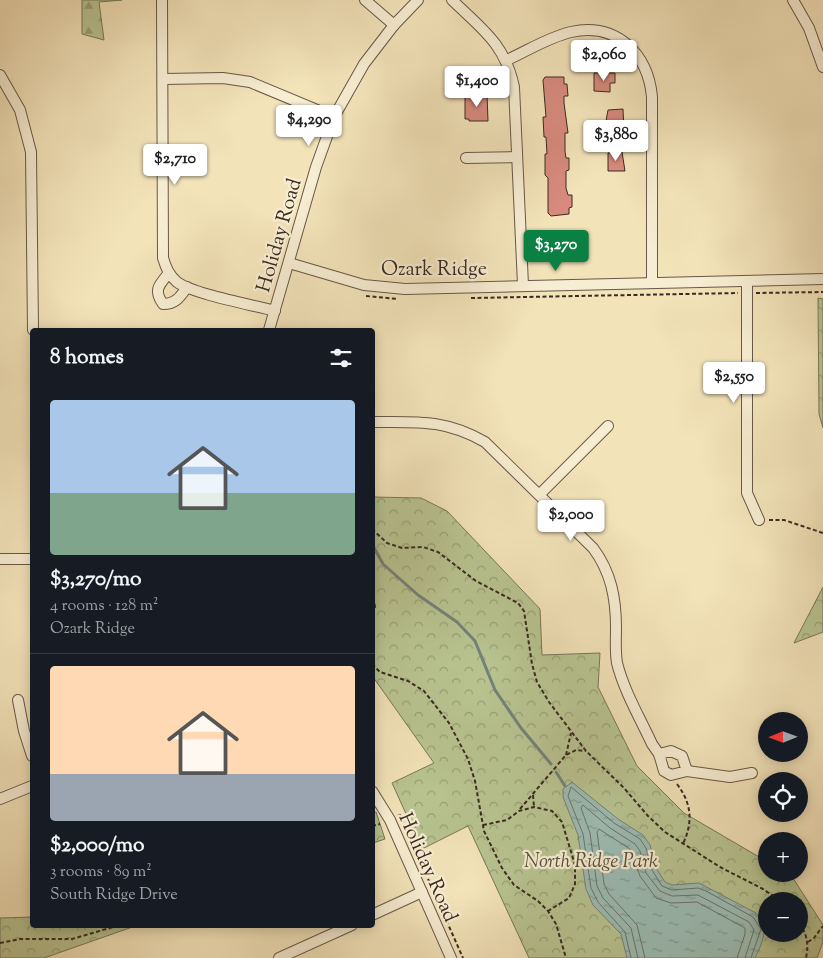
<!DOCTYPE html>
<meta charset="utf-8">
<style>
:root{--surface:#171b24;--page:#20242c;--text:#f1f3f6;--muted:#9ea1a6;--line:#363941;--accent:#0b8043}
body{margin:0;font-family:"Sorts Mill Goudy",serif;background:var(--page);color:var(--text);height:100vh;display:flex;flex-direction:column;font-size:19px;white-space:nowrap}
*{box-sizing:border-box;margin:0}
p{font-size:16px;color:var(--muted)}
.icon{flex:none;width:28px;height:28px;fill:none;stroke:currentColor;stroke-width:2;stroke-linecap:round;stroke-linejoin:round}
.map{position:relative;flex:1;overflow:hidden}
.side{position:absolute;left:30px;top:328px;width:345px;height:600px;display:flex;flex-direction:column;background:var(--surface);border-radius:5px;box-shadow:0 2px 12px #0003}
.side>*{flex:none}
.needle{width:32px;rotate:269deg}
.controls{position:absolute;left:758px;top:712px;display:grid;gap:10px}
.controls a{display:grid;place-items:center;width:50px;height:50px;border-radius:50%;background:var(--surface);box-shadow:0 2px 12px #0003;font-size:25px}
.price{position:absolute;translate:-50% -42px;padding:0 11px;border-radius:5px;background:#fff;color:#222;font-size:16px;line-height:32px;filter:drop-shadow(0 1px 2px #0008)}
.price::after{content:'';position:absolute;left:50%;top:30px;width:15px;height:11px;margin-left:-8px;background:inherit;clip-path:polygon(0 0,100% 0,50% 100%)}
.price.current{background:var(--accent);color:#fff}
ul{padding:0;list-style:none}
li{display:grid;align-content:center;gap:10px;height:265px;padding:0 20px}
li+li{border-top:1px solid var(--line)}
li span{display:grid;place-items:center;height:155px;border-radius:5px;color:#555}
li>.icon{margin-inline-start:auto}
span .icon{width:90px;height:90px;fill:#fffc;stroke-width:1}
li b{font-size:21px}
h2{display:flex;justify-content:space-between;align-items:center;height:60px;padding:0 20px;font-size:21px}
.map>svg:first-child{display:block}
.forest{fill:url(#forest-firs);stroke:#78775a}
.park{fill:url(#park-crowns);stroke:#78775a;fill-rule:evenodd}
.water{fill:url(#water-ripples);stroke:#74827a}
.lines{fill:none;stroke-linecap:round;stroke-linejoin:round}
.shore{stroke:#6a746b;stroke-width:1}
.stream{stroke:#74827a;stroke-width:3}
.building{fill:#d78a7d;stroke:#382a22}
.minor-casing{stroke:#675848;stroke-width:12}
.path{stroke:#382a22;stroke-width:2;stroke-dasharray:4 2.5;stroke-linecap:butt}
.minor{stroke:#f7edd2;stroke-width:10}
.labels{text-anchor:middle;stroke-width:4.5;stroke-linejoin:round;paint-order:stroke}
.street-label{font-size:20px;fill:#382a22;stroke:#f7edd2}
.park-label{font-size:20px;font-style:italic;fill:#58503e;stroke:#f7edd2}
</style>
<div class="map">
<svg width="823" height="958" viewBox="0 0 823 958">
<defs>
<pattern id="forest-firs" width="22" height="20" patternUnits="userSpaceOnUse" patternTransform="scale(1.25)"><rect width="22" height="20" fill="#b8c491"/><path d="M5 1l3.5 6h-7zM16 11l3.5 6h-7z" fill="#979f76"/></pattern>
<pattern id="park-crowns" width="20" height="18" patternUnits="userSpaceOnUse" patternTransform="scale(1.25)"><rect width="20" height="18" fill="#b8c491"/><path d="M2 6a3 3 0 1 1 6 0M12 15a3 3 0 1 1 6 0" fill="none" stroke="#979f76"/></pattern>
<pattern id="water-ripples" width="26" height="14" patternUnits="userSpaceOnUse" patternTransform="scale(1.25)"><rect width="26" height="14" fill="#9cbdb4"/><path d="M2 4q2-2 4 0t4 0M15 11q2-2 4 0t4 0" fill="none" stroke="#809a92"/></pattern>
</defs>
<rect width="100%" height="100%" fill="#f3e3b9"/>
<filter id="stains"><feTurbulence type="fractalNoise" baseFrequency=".004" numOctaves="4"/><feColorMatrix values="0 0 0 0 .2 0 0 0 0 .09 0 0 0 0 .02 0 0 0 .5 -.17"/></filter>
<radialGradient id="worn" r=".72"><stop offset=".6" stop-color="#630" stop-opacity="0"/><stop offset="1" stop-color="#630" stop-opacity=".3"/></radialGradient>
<polygon class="forest" points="82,0 122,0 99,2 104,40 82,34"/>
<g class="park">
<polygon points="818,298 823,299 823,428 819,414"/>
<path d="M372,497l49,1 26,13 93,98 2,46 58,-2 -2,34 39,79 47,47 82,48v13l25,1 32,50v17l-6,16h-288l-61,-132 -46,23 -30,-66 42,-20 -61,-86zM766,901h33v33h-33z"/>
<polygon points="823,587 823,632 794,643"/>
<polygon points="376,812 385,839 373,843 373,813"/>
<polygon points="32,917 32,925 138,925 44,958 0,958 0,918"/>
</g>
<path class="water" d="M572,782l46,37 25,16 7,10 6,23 9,14 7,3 27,-2 57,30c14,15 7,28 -1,45h-128l-6,-24 -28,-29 -7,-16 -8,-54 -15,-38v-8z"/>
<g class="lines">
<g class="shore">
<polyline points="631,958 625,932 598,902 591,888 583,834 568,796 571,787 614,823 640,839 646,848 652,870 662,886 672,890 698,888 706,891 753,917 761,929 751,958"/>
<polyline points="638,958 631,928 603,898 597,886 590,833 581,808 583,805 610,828 635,844 640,851 646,873 660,891 672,896 698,895 749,922 754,930 745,958"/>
<polyline points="645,958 637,925 609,894 604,884 597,832 599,829 630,849 640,876 656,898 671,903 697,902 745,928 745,934 737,958"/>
</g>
<g class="stream">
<polyline points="372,544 383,564 418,595 457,622 475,641 495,690 521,728 551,764"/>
<polyline points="556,772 565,786"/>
</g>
</g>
<g class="building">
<polygon points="594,73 615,73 615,83 610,83 610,92 594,91"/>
<polygon points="545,77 564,77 564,84 567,84 568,96 564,96 564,103 568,133 565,133 565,151 566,158 569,158 569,170 566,171 566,188 568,195 572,195 572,207 569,208 569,214 551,216 548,213 548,178 545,175 545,154 547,154 546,137 544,137 543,117 546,117 543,80"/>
<polygon points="487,94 488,121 469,121 469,119 465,119 465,97 468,97 468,95"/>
<polygon points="623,109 624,132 613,132 613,124 606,121 608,110"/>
<polygon points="622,152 625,171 608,171 608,153"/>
</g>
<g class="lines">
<g class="minor-casing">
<g id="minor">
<path d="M162,0l1,258c3,10 6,17 14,24 16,12 76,23 98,29"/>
<polyline points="365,0 394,25"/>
<path d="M452,0c30,29 53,44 62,87l9,198"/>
<polyline points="793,0 809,28 823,67"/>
<path d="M507,60c20,-9 42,-23 64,-28 46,-10 77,22 81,65v185"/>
<polyline points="0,75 20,110 31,152 33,330"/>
<polyline points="163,79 223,78 250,82 334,117"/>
<polyline points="466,158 517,157"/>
<polyline points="289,263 364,285 405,289 823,279"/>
<path d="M169,273c-10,12 -16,17 -6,31 13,0 17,-7 24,-17"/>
<polyline points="747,281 747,493 759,520"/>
<polyline points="269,330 316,167 334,117 364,64 394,25 418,0"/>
<path d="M372,422c45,0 73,-3 113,20l108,106c18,24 23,50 23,80 0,11 -1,23 1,35 7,28 23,55 35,81l7,10"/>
<polyline points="540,494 608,426"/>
<polyline points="0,559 32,559"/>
<polyline points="18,700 24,731 32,756"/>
<polygon points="671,751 682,756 687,771 671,775 664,771 659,754"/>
<polyline points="687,771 730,777 752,773"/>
<polyline points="372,791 390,820 451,958"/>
<polyline points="0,799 32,786"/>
<polyline points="372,915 422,892"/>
<polyline points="279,958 352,925"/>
</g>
</g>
<g class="path">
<polyline points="756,293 823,292"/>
<polyline points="366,296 398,299"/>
<polyline points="471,298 738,293"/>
<polyline points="769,520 784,520 823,533"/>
<polyline points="372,529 387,543 402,548 423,547 438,552 476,581 518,603 524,611 532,664 537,682 549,702 586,751 624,788 648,816 665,832 720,867 763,889 780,901"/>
<polyline points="372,591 375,607 372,617"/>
<polyline points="372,664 380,672 408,681 424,691 449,723 468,759 475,781 484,831 502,868 514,885 538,901 548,911 556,924 566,958"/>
<polyline points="566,755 571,733"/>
<path d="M677,784c15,20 16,38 6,60"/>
<polyline points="533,795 534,807"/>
<polyline points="520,809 566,755 576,750 586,751"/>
<polyline points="398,816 400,815 404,825"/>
<polyline points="483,825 507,820 519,811 534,807 552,811 562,822 575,865 575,884 569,898 548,911"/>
<polyline points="372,826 380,824"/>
<polyline points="428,879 463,958"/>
<path d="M799,923c8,11 10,21 7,35"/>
<polyline points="808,942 814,938 823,926"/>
<polyline points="0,943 20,939 72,939 120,925"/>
</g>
<use href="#minor" class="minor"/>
</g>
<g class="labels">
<g class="street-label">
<text transform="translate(278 235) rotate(-74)" y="7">Holiday Road</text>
<text x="434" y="275">Ozark Ridge</text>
<text transform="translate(429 867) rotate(66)" y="7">Holiday Road</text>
</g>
<g class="park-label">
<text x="591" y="867">North Ridge Park</text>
</g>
</g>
<rect width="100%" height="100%" filter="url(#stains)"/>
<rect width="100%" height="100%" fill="url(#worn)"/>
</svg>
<div class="controls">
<a><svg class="needle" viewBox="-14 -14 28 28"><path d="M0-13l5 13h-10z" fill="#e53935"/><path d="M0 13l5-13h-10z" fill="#9ea1a6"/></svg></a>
<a><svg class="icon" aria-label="locate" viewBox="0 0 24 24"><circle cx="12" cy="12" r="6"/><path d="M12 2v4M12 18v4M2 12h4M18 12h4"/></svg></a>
<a>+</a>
<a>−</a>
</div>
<b class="price" style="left:604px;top:82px">$2,060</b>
<b class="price" style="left:477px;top:108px">$1,400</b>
<b class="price" style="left:309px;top:147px">$4,290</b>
<b class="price" style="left:616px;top:162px">$3,880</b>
<b class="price" style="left:175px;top:186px">$2,710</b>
<b class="price current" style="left:556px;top:272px">$3,270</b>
<b class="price" style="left:734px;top:404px">$2,550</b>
<b class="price" style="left:571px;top:542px">$2,000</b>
<section class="side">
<h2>8 homes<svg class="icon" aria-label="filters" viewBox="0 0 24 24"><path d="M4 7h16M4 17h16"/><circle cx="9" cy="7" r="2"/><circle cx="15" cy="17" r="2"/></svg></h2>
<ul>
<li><span style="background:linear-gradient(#a9c7e8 60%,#7fa58c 0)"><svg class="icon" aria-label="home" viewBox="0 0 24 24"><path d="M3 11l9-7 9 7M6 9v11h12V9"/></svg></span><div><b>$3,270/mo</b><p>4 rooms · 128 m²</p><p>Ozark Ridge</p></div></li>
<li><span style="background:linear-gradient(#ffd9b3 70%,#9aa5b1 0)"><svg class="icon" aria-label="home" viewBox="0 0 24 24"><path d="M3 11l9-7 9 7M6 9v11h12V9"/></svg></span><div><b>$2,000/mo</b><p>3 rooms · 89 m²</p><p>South Ridge Drive</p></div></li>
</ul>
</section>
</div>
